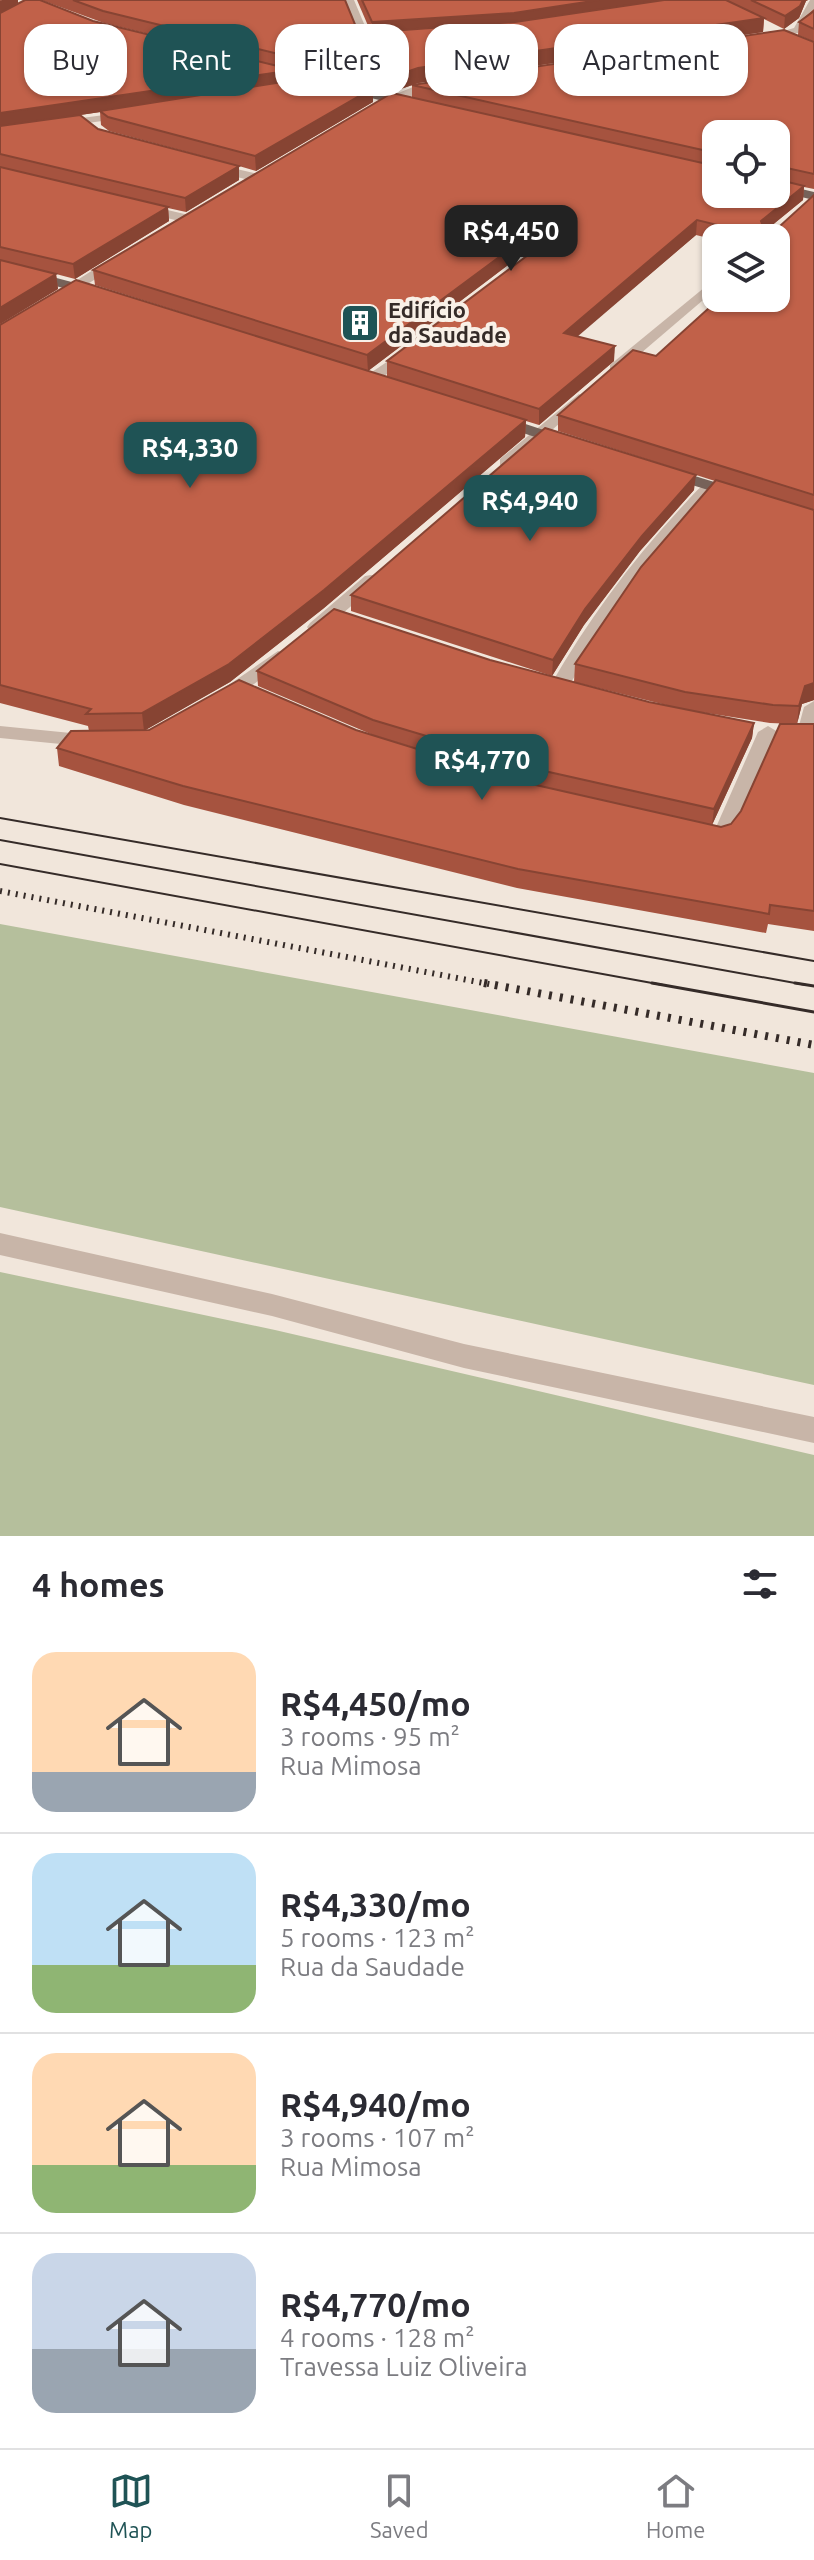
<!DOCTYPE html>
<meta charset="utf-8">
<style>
:root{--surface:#fff;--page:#f7f7f7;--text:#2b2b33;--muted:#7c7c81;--line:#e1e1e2;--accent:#1f5355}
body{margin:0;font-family:Ubuntu,sans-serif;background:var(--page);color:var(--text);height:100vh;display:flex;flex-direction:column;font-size:30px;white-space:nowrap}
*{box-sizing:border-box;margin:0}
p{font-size:26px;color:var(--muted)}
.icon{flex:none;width:44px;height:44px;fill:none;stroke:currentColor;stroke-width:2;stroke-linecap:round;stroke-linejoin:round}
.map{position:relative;height:1536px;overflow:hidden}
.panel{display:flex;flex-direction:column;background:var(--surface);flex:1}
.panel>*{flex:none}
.banner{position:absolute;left:24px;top:24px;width:766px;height:72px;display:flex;gap:16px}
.buttons{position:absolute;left:702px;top:120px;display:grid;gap:16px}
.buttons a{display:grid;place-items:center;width:88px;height:88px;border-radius:16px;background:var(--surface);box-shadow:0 2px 6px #0004;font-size:40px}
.price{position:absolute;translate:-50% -68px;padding:0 18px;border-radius:16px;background:var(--accent);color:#fff;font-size:26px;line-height:52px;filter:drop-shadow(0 2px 4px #0008)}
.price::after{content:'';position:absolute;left:50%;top:48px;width:24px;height:18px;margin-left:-12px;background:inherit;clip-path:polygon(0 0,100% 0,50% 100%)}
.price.current{background:#222;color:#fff}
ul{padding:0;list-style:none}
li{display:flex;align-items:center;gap:24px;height:200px;padding:0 32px}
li+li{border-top:2px solid var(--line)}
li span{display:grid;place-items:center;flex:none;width:224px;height:160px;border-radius:24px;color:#555}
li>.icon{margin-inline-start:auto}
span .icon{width:96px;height:96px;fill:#fffc;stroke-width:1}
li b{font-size:34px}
h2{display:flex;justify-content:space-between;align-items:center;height:96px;padding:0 32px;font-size:34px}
.pill{padding:0 28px;border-radius:24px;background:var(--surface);box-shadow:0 2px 6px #0004;font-size:28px;line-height:72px}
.pill.current{background:var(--accent);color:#fff}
.menu{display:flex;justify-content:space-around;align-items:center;height:112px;border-top:2px solid var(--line);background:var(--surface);font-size:22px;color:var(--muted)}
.menu a{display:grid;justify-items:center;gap:4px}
.menu .current{color:var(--accent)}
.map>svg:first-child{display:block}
.green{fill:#b5bf9c}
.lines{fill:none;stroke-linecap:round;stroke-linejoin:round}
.minor{fill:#c8b5a8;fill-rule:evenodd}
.major{fill:#766259;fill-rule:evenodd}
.tram-far1{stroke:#352b28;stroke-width:2}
.tram{stroke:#352b28;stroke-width:3}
.rail-far1{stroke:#352b28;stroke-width:6;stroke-dasharray:2 6;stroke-linecap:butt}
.rail{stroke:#352b28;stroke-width:8;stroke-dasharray:3 8;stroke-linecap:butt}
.wall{fill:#a6533f;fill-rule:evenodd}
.shaded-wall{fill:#874433}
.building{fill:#c16149;stroke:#874433;stroke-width:2}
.labels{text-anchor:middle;stroke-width:8;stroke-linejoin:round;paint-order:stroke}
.far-poi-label{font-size:22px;font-weight:bold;fill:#352b28;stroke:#f9f0e7;text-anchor:start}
</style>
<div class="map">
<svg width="814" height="1536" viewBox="0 0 814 1536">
<rect width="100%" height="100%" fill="#f1e6db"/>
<g class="green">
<polygon points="0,924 814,1073 814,1385 0,1207"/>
<polygon points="0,1272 275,1330 814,1455 814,1536 0,1536"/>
</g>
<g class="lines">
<g class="minor">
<path d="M344,0h10l16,38 32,-2 5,3 -5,3 -30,2 22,51c14,-6 37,-18 51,-9l-2,2 -22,4 -38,16h-8v-4l9,-4z"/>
<polygon points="810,0 814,0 814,11 802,32 763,41 763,37 794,28"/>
<polygon points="127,112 133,115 131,117 59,127 53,124 59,121"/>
<polygon points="215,164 262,175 264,178 258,182 211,171 209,168"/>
<polygon points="142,204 193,216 194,219 188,223 137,211 137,205"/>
<polygon points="112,258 124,261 64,299 52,296"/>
<polygon points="716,278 716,289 620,371 610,371 610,365"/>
<polygon points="409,347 414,348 414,354 376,382 366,382 366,376"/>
<polygon points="579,394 587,399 584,402 512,465 500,465 500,459"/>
<path d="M711,481l8,5 -85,98 -68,106h-14l-2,-4c37,-64 79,-122 129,-176 9,-9 20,-25 32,-29z"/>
<polygon points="371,575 377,576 380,580 377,584 322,631 310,631 307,627 310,623 365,576"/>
<polygon points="278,651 285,653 287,657 285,661 231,701 217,701 214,697 217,693"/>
<polygon points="814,701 814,737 800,737 797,733 804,707"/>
<polygon points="0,726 91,735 101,741 91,747 0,738"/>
<path d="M768,726l10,6 -42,96c-10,16 -18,15 -35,11l-3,-5 3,-5 16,-4 41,-93z"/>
<polygon points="0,1233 272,1294 464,1344 814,1417 814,1443 464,1368 272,1316 0,1255"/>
</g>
<g class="major">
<polygon points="268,67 412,102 414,104 408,107 264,72 263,70"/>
<polygon points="776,183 814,192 814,200 776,191"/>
<polygon points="0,263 98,289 100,292 93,296 0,271"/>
<polygon points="501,416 568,438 570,441 562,446 496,424 493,421"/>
<polygon points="669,468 740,490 742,493 734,498 663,476 661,473"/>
</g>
<g class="tram-far1">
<polyline points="0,818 814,961"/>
<polyline points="0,840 806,985"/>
<polyline points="0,864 663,985"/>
</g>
<g class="tram">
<polyline points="652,983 814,1012"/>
<polyline points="795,983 814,986"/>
</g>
<polyline class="rail-far1" points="0,891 494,985"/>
<polyline class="rail" points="484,983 814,1045"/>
</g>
<g class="wall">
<path d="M0,0l93,21 201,49v10l25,-4 -215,-53 -63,-23h304l32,78v13l-4,-2v13l-117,69 -17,-5v14l-53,32 -18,-4 1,13 -94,58 -19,-5 2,15 -58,35zM100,112l1,13 8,6 119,32 -130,-34 -18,-14z"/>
<polygon points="357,0 808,0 806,1 799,18 784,29 764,19 763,32 418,83 395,91 376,47 376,35 372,35"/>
<path d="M814,9v180l-10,-2 -1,13 -32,26h9l34,-31v505l-12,4 -5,20h17v207l-46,-7 -2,9 -249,-45 -333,-83 -125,-39 -2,-18 32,-17 -1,-5 -88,-23v-378l357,43 -262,-83 -2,-15 319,-172v-13l398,-45 -12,-5 1,-13zM716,134l60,60h-60zM696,235l20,5v-2h60v60l-120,58 -98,59v16l157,50 -140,183 -1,18 96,24 -21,-4 -159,-42 -233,11 1,15 115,49 165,51 -182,-56h-211l85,-48 94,-74 201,-171 1,-16 13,4 75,-64 -37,-25zM528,250l6,1 -147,110v16l-19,-6zM700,712l70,11 25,1 -54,87 -10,13 -10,3 -163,-37 154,35 40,-87 2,-15z"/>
<polygon points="694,490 640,551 584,625 552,676 351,611 351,595"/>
</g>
<g class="shaded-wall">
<polygon points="2,0 18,0 18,3 0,14 0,1"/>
<polygon points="599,0 678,0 514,25 376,32 376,35 372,35 372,22"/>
<polygon points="803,0 808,0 806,1 799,18 784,29 785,16"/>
<polygon points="764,18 763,32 418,83 395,91 395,76 418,68"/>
<polygon points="294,70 294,83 0,127 0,113"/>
<polygon points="373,88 373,102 256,171 255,156"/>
<polygon points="239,166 239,180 186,212 185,198"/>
<polygon points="804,186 803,200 759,236 761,221"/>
<polygon points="168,207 169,221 75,279 73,264"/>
<polygon points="697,220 696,235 563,349 564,333"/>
<polygon points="529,235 528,250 368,371 367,355"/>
<polygon points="56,274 58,289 0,324 0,308"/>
<polygon points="615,346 614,361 539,425 539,409"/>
<polygon points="526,420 525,437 324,608 230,682 144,731 142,713"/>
<polygon points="696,475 694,490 640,551 584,625 552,676 553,660 585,609 642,536"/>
<polygon points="814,683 814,700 802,704 797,724 799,706 805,686"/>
<polygon points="754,723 752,738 712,825 714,809"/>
</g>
<g class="building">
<polygon points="25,0 40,0 93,21 294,70 0,113 0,13"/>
<polygon points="73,0 345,0 377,78 103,11"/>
<polygon points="362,0 599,0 514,13 372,22"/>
<polygon points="664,0 726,0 764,18 418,68 395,76 376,32 515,22"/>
<polygon points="751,0 803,0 800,6 785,16"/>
<polygon points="814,11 814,29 799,22"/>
<polygon points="784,30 814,42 814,174 778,166 776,168 776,134 716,134 716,153 412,85"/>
<polygon points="320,76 373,88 255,156 108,117 100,111"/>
<polygon points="392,93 716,166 716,194 776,194 776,179 804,186 761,221 763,226 780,226 814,195 814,495 558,415 633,350 656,356 720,298 776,298 776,247 783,241 776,239 776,238 771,238 697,220 564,333 615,346 539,409 387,361 544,243 543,237 529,235 367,355 93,270"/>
<polygon points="80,115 98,129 239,166 185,198 0,154 0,126"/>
<polygon points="0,167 168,207 73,264 0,247"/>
<polygon points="0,260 56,274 0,308"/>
<polygon points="76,280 526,420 324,590 229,664 142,713 86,714 91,709 0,685 0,325"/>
<polygon points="545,428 696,475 642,536 585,609 553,660 351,595"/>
<polygon points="716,480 814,510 814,683 805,686 799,706 773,705 685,692 575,664 641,567"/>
<polygon points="334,609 490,660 649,702 754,723 714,809 540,770 373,720 257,671"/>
<polygon points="239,680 356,730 527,783 721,827 731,824 741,811 780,724 814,724 814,911 770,905 769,914 518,869 183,786 57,748 71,731 149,730"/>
</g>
<defs>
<g id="building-square" transform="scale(2)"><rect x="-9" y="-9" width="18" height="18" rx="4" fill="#1f5355" stroke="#f9f0e7"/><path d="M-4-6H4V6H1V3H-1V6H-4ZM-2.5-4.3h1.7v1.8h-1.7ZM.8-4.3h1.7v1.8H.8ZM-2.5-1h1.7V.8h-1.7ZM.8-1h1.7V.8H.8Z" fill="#fff"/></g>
</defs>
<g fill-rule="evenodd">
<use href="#building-square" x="360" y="323"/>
</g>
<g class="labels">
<g class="far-poi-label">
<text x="388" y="318">Edifício<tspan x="388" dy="25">da Saudade</tspan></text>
</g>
</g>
</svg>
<div class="buttons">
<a><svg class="icon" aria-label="locate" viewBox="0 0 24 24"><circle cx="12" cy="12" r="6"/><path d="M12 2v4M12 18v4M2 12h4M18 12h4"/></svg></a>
<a><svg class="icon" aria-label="layers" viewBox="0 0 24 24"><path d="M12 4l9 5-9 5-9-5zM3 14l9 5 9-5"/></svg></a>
</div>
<b class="price current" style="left:511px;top:273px">R$4,450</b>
<b class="price" style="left:190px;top:490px">R$4,330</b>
<b class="price" style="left:530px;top:543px">R$4,940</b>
<b class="price" style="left:482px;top:802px">R$4,770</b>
<div class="banner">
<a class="pill">Buy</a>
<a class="pill current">Rent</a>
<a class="pill">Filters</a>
<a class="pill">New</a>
<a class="pill">Apartment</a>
</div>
</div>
<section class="panel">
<h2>4 homes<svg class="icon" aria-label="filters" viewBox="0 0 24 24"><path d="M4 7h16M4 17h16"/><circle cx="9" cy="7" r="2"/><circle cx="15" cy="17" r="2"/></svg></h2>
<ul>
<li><span style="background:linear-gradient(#ffd9b3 75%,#9aa5b1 0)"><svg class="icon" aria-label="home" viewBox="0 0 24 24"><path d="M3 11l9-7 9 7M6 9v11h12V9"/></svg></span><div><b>R$4,450/mo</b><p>3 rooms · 95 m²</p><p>Rua Mimosa</p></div></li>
<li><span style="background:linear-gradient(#bfe0f5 70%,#8fb573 0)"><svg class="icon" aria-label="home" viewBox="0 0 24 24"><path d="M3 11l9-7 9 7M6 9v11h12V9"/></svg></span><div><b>R$4,330/mo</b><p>5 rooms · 123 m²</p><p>Rua da Saudade</p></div></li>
<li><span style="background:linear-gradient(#ffd9b3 70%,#8fb573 0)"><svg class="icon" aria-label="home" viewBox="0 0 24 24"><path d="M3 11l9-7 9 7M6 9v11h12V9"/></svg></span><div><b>R$4,940/mo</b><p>3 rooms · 107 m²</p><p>Rua Mimosa</p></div></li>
<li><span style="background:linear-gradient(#c9d6e8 60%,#9aa5b1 0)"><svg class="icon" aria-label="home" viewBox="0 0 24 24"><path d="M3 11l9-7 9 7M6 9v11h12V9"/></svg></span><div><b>R$4,770/mo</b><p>4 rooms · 128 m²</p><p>Travessa Luiz Oliveira</p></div></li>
</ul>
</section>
<nav class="menu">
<a class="current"><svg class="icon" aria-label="map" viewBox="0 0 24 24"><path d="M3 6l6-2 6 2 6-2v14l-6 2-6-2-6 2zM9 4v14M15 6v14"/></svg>Map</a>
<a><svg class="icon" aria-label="saved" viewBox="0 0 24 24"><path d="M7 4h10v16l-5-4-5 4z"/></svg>Saved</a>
<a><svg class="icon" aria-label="home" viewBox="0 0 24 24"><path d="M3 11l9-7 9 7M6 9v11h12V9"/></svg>Home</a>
</nav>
